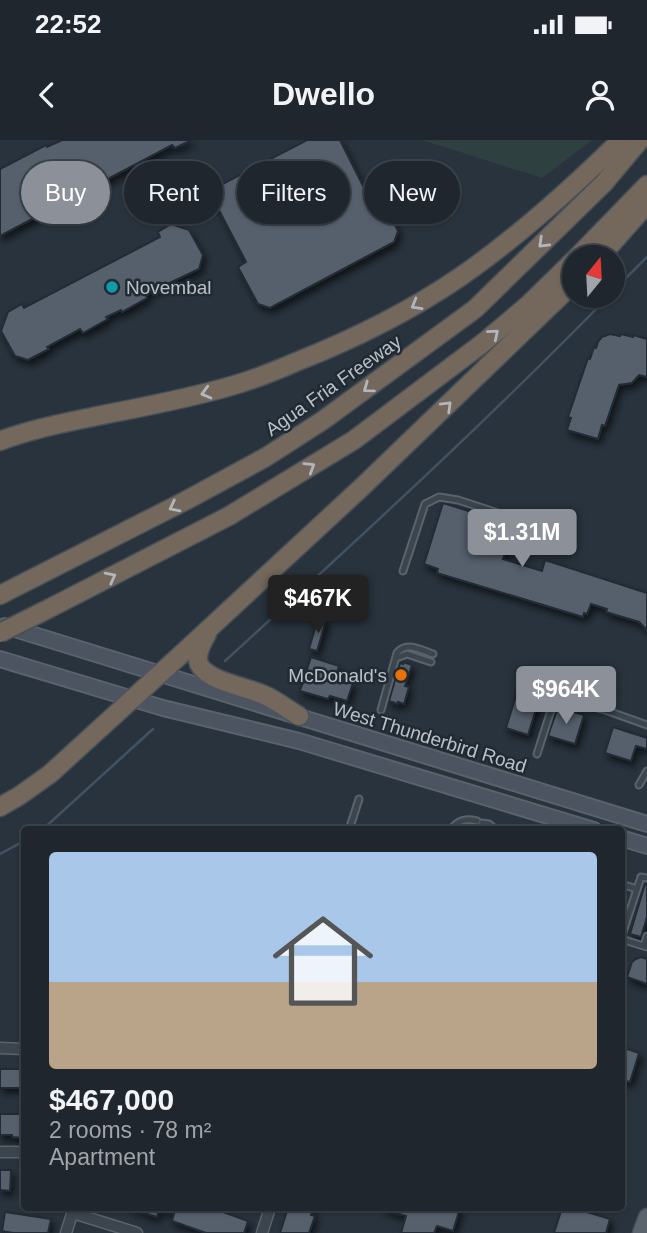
<!DOCTYPE html>
<meta charset="utf-8">
<style>
:root{--surface:#1f262e;--page:#2c323a;--text:#f1f3f6;--muted:#a1a5aa;--line:#3c434a;--accent:#8c9099}
body{margin:0;font-family:Arial,sans-serif;background:var(--page);color:var(--text);height:100vh;display:flex;flex-direction:column;font-size:26px;white-space:nowrap}
*{box-sizing:border-box;margin:0}
p{font-size:23px;color:var(--muted)}
.icon{flex:none;width:38px;height:38px;fill:none;stroke:currentColor;stroke-width:2;stroke-linecap:round;stroke-linejoin:round}
.map{position:relative;flex:1;overflow:hidden}
.panel{position:absolute;left:21px;top:686px;width:604px;height:385px;display:flex;flex-direction:column;background:var(--surface);border-radius:7px;box-shadow:0 2px 5px #0004,0 0 0 2px var(--line)}
.panel>*{flex:none}
.guide{position:absolute;left:21px;top:21px;width:606px;height:63px;display:flex;gap:14px}
.needle{width:46px;rotate:18deg}
.controls{position:absolute;left:562px;top:105px;display:grid;gap:14px}
.controls a{display:grid;place-items:center;width:63px;height:63px;border-radius:50%;background:var(--surface);box-shadow:0 2px 5px #0004,0 0 0 2px var(--line);font-size:35px}
.price{position:absolute;translate:-50% -60px;padding:0 16px;border-radius:7px;background:var(--accent);color:#fff;font-size:23px;line-height:46px;filter:drop-shadow(0 2px 4px #0008)}
.price::after{content:'';position:absolute;left:50%;top:42px;width:21px;height:16px;margin-left:-10px;background:inherit;clip-path:polygon(0 0,100% 0,50% 100%)}
.price.active{background:#222;color:#fff}
ul{padding:0;list-style:none}
li{display:grid;align-content:center;gap:14px;height:371px;padding:0 28px}
li+li{border-top:2px solid var(--line)}
li span{display:grid;place-items:center;height:217px;border-radius:7px;color:#555}
li>.icon{margin-inline-start:auto}
span .icon{width:126px;height:126px;fill:#fffc;stroke-width:1}
li b{font-size:30px}
.chip{padding:0 24px;border-radius:32px;background:var(--surface);box-shadow:0 2px 5px #0004,0 0 0 2px var(--line);font-size:24px;line-height:63px}
.chip.active{background:var(--accent);color:#fff}
.status{display:flex;justify-content:space-between;align-items:center;height:49px;padding:0 35px;background:var(--surface);direction:ltr}
.status svg{height:19px;fill:currentColor}
header{display:flex;justify-content:space-between;align-items:center;height:91px;padding:0 28px;background:var(--surface);font-size:32px;font-weight:600}
.map>svg:first-child{display:block}
.green{fill:#2e4140}
.lines{fill:none;stroke-linecap:round;stroke-linejoin:round}
.stream{stroke:#415264;stroke-width:2.5}
.building{fill:#57616d;stroke:#232c35;stroke-width:2;filter:url(#shadow)}
.lane-casing{stroke:#5a636b;stroke-width:9}
.street-casing{stroke:#5a636b;stroke-width:13}
.secondary-casing{stroke:#5a636b;stroke-width:18}
.primary-casing{stroke:#464e57;stroke-width:19}
.highway-casing{stroke:#475058;stroke-width:21}
.lane{stroke:#3c454e;stroke-width:5}
.street{stroke:#3c454e;stroke-width:10}
.secondary{stroke:#4b5460;stroke-width:14}
.primary{stroke:#5b646d;stroke-width:16}
.highway{stroke:#73685b;stroke-width:18}
.highway-bridge-casing{stroke:#475058;stroke-width:21;stroke-linecap:butt}
.highway-bridge{stroke:#73685b;stroke-width:18}
.oneway{stroke:#b2b7bd}
.culture-dot{fill:#0f9aa8;stroke:#212a33;stroke-width:2.5}
.food-dot{fill:#e8710a;stroke:#212a33;stroke-width:2.5}
.labels{text-anchor:middle;stroke-width:5;stroke-linejoin:round;paint-order:stroke}
.poi-label{font-size:19px;fill:#b9c0c8;stroke:#212a33;text-anchor:start}
.street-label{font-size:19px;fill:#b9c0c8;stroke:#212a33}
</style>
<div class="status"><b>22:52</b><svg viewBox="0 0 49 12"><path d="M0 12V9h3v3zM5 12V6h3v6zM10 12V3h3v9zM15 12V0h3v12zM26 1h20v11H26zM47 4h2v5h-2z"/></svg></div>
<header><svg class="icon" aria-label="back" viewBox="0 0 24 24"><path d="M15 5l-7 7 7 7"/></svg>Dwello<svg class="icon" aria-label="person" viewBox="0 0 24 24"><circle cx="12" cy="8" r="4"/><path d="M4 21q1-7 8-7t8 7"/></svg></header>
<div class="map">
<svg width="647" height="1093" viewBox="0 0 647 1093">
<defs>
<filter id="shadow"><feDropShadow dx="3" dy="5" stdDeviation="3.5" flood-color="#0009"/></filter>
</defs>
<rect width="100%" height="100%" fill="#29333d"/>
<polygon class="green" points="422,0 592,0 542,38"/>
<g class="lines">
<g class="stream">
<polyline points="612,152 647,117"/>
<path d="M225,521c130,-119 261,-239 384,-365"/>
<polyline points="42,690 153,589"/>
<polyline points="0,714 24,701"/>
</g>
</g>
<g class="building">
<polygon points="62,0 192,0 175,8 172,5 0,96 0,29 46,5 47,7"/>
<polygon points="307,0 340,0 369,58 379,53 398,91 394,102 270,168 258,164 238,127 246,122 209,51"/>
<polygon points="171,84 189,90 203,115 199,129 146,154 147,158 122,172 121,170 106,177 108,179 83,193 80,189 47,207 49,209 28,220 15,216 1,191 8,172 22,164 24,168 160,97 158,92"/>
<polygon points="610,194 620,196 621,194 633,197 633,195 647,199 647,237 639,235 632,243 619,245 605,286 602,285 598,299 567,290 571,278 568,277 588,218 590,219 594,207 596,208 598,202 602,197"/>
<polygon points="443,363 507,383 513,387 503,419 542,431 545,420 647,453 647,490 639,482 606,472 607,469 591,464 587,474 584,473 583,477 437,433 438,429 424,424"/>
<polygon points="318,478 326,481 317,511 309,509"/>
<polygon points="311,517 339,526 335,538 353,543 347,561 330,556 328,559 300,551"/>
<polygon points="403,522 412,525 405,546 409,547 404,564 398,562 398,564 389,561 400,523 403,524"/>
<polygon points="519,546 541,553 528,595 506,588"/>
<polygon points="558,567 584,575 575,604 548,596"/>
<polygon points="613,587 647,598 647,609 636,606 631,621 605,613"/>
<polygon points="645,744 647,744 647,777 641,797 630,794"/>
<polygon points="641,817 647,819 647,844 627,837 632,822 636,819"/>
<polygon points="621,907 639,913 630,942 621,940"/>
<rect x="0" y="929" width="23" height="19"/>
<polygon points="0,974 24,974 24,998 12,997 12,995 0,995"/>
<polygon points="0,1030 11,1030 10,1051 0,1050"/>
<polygon points="131,1068 212,1068 248,1081 244,1093 206,1093 172,1081 174,1074 159,1069 157,1077 131,1069"/>
<polygon points="288,1068 313,1068 311,1075 315,1076 309,1093 280,1093"/>
<polygon points="383,1068 460,1068 453,1091 437,1086 434,1093 401,1093 406,1076 382,1069"/>
<polygon points="562,1068 574,1068 610,1079 606,1093 554,1093"/>
<polygon points="5,1072 51,1079 48,1093 13,1093 2,1091"/>
</g>
<g class="lines">
<g class="lane-casing">
<g id="lane">
<polyline points="403,431 425,364 439,357 458,360 504,375 521,385 529,395"/>
<polyline points="396,518 407,514 431,522"/>
<path d="M381,570l16,-57c9,-12 24,-3 36,1"/>
<polyline points="537,614 553,564 556,561 561,559 605,570 647,585"/>
<polyline points="639,645 647,631"/>
<polyline points="482,683 489,684 496,690"/>
<polyline points="349,690 359,659"/>
<path d="M451,690c6,-10 16,-12 26,-9"/>
<polyline points="461,690 469,690"/>
<polyline points="621,744 637,749"/>
<polyline points="621,798 641,737 647,738"/>
<polyline points="621,799 647,807"/>
<polyline points="644,806 647,796"/>
</g>
</g>
<g class="street-casing">
<g id="street">
<polyline points="0,908 24,909"/>
<polyline points="0,1012 24,1012"/>
<polyline points="73,1073 137,1093"/>
<polyline points="66,1093 74,1068"/>
<polyline points="262,1093 270,1068"/>
</g>
</g>
<g class="secondary-casing">
<g id="secondary">
<polyline points="5,486 647,684"/>
<polyline points="0,519 163,568 299,601 594,690"/>
<polyline points="621,698 647,706"/>
</g>
</g>
<g class="primary-casing">
<polyline id="primary" points="641,1093 647,1077"/>
</g>
<g class="highway-casing">
<g id="highway">
<polyline points="577,117 647,45"/>
<polyline points="600,117 647,64"/>
<path d="M0,301c31,-12 64,-18 97,-25 45,-9 90,-17 134,-30 22,-6 44,-15 65,-24 58,-23 113,-50 164,-85 58,-40 111,-88 161,-137"/>
<polyline points="0,455 185,361 266,317 322,281 475,169 604,43 640,0"/>
<polyline points="50,468 229,376 354,300 483,203 528,165 574,120"/>
<path d="M207,494c-5,9 -12,20 -8,30 8,17 47,23 63,30 13,5 25,15 37,22"/>
<polyline points="0,667 19,656 50,634 186,510 362,347 574,143"/>
</g>
</g>
<use href="#lane" class="lane"/>
<use href="#street" class="street"/>
<use href="#secondary" class="secondary"/>
<use href="#primary" class="primary"/>
<use href="#highway" class="highway"/>
<g class="highway-bridge-casing">
<polyline id="highway-bridge" points="0,493 50,468"/>
</g>
<use href="#highway-bridge" class="highway-bridge"/>
</g>
<defs><path id="oneway-chevron" d="M-2-3.5L2.5 0L-2 3.5" fill="none" stroke-width="1.6" stroke-linecap="round" stroke-linejoin="round" transform="scale(1.75)"/></defs>
<g class="oneway">
<use href="#oneway-chevron" transform="translate(543 103) rotate(136)"/>
<use href="#oneway-chevron" transform="translate(416 165) rotate(150)"/>
<use href="#oneway-chevron" transform="translate(494 194) rotate(-40)"/>
<use href="#oneway-chevron" transform="translate(368 248) rotate(144)"/>
<use href="#oneway-chevron" transform="translate(206 253) rotate(165)"/>
<use href="#oneway-chevron" transform="translate(447 266) rotate(-44)"/>
<use href="#oneway-chevron" transform="translate(310 327) rotate(-32)"/>
<use href="#oneway-chevron" transform="translate(174 367) rotate(153)"/>
<use href="#oneway-chevron" transform="translate(111 437) rotate(-27)"/>
</g>
<circle class="culture-dot" cx="112" cy="147" r="7"/>
<circle class="food-dot" cx="401" cy="535" r="7"/>
<g class="labels">
<g class="poi-label">
<text x="126" y="154">Novembal</text>
<text x="387" y="542" text-anchor="end">McDonald's</text>
</g>
<g class="street-label">
<text transform="translate(333 245) rotate(-35)" y="7">Agua Fria Freeway</text>
<text transform="translate(430 597) rotate(17)" y="7">West Thunderbird Road</text>
</g>
</g>
</svg>
<div class="controls">
<a><svg class="needle" viewBox="-14 -14 28 28"><path d="M0-13l5 13h-10z" fill="#e53935"/><path d="M0 13l5-13h-10z" fill="#a1a5aa"/></svg></a>
</div>
<b class="price" style="left:522px;top:429px">$1.31M</b>
<b class="price active" style="left:318px;top:495px">$467K</b>
<b class="price" style="left:566px;top:586px">$964K</b>
<div class="guide">
<a class="chip active">Buy</a>
<a class="chip">Rent</a>
<a class="chip">Filters</a>
<a class="chip">New</a>
</div>
<section class="panel">
<ul>
<li><span style="background:linear-gradient(#a9c7e8 60%,#b9a48a 0)"><svg class="icon" aria-label="home" viewBox="0 0 24 24"><path d="M3 11l9-7 9 7M6 9v11h12V9"/></svg></span><div><b>$467,000</b><p>2 rooms · 78 m²</p><p>Apartment</p></div></li>
</ul>
</section>
</div>
